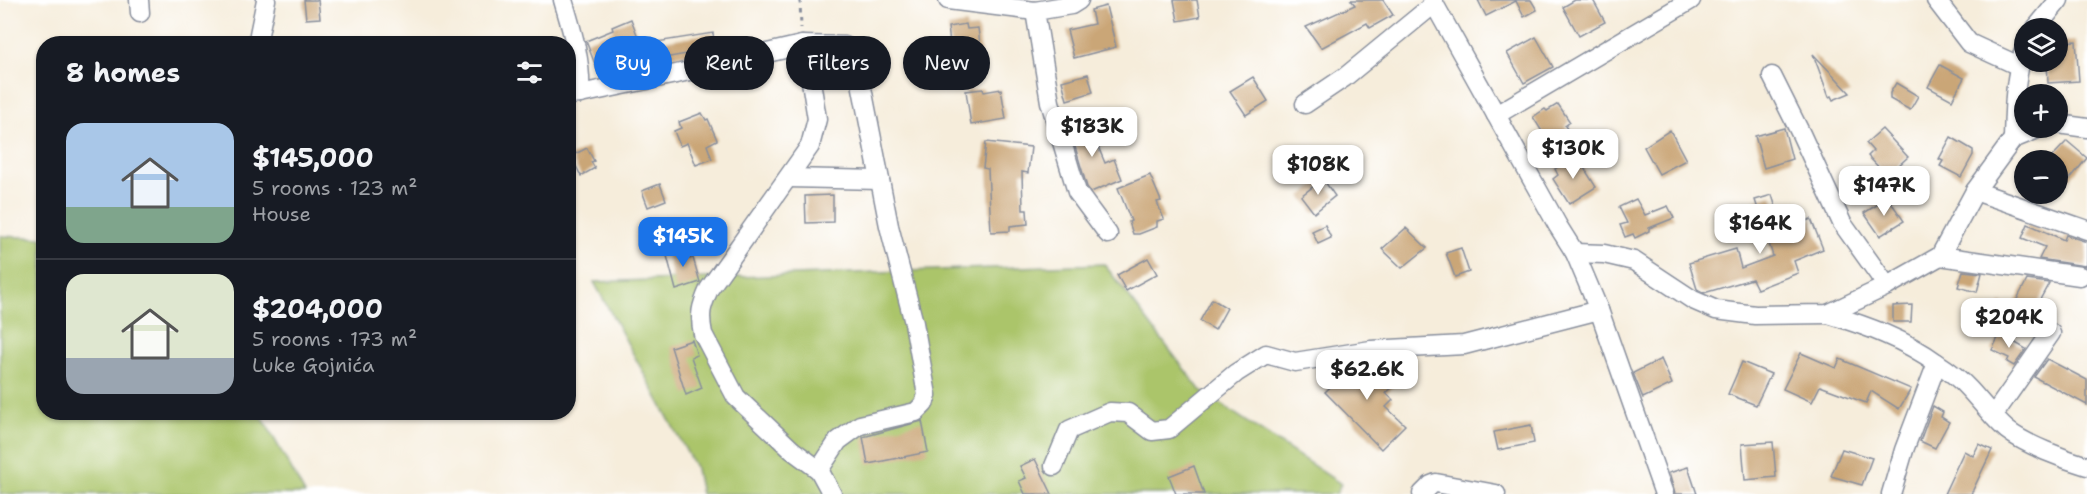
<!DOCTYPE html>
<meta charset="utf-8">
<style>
:root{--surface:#171b24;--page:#242831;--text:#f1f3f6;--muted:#9ea1a6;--line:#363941;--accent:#1a73e8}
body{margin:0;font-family:"Shantell Sans",sans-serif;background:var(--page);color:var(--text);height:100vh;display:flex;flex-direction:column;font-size:22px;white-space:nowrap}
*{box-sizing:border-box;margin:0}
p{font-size:20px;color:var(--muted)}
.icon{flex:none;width:33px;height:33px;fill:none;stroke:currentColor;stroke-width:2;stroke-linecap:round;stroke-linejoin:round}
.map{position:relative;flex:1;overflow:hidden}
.drawer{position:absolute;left:36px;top:36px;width:540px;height:384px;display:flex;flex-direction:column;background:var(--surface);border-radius:24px;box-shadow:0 2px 4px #0004}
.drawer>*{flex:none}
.top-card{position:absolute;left:594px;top:36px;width:570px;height:54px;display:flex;gap:12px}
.fabs{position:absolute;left:2014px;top:18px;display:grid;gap:12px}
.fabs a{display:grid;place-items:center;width:54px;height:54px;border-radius:50%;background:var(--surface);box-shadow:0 2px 4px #0004;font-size:30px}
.price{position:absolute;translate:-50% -51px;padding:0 14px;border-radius:12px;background:#fff;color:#222;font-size:20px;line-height:39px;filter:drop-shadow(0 2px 3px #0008)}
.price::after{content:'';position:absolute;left:50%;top:36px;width:18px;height:14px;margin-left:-9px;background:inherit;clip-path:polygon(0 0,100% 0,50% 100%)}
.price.active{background:var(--accent);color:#fff}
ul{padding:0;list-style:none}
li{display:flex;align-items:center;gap:18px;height:150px;padding:0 30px}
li+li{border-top:2px solid var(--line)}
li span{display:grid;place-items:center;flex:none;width:168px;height:120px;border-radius:18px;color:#555}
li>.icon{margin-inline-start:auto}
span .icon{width:72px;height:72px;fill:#fffc;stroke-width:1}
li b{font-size:26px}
h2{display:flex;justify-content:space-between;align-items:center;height:72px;padding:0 30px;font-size:26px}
.pill{padding:0 21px;border-radius:27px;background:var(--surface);box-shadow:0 2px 4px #0004;font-size:21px;line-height:54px}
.pill.active{background:var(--accent);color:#fff}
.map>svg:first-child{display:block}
.green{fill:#abc56b;stroke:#637a64;stroke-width:1.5}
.building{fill:#caa677}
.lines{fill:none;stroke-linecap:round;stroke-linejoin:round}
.minor-casing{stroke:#888e9c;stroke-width:21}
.path{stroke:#888e9c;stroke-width:3;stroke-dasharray:4.5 4.5;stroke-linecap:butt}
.minor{stroke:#fff;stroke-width:18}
</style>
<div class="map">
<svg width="2087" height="494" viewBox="0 0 2087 494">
<rect width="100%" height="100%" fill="#fff"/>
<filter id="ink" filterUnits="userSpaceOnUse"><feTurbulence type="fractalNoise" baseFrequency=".0167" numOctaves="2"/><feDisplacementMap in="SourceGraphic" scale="12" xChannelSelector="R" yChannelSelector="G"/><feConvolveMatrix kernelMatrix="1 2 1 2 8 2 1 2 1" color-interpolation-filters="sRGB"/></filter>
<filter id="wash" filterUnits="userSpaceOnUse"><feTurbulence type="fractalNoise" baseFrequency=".008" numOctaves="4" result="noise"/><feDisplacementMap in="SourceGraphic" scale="24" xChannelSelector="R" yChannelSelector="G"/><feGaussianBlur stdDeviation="1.35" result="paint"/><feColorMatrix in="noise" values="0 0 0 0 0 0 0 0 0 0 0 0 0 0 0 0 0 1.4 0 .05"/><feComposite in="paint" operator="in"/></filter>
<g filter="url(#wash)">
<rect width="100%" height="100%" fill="#f6eddb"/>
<g class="green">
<polygon points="0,236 43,238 44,412 260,413 305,494 0,494"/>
<polygon points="1104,264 1201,391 1341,484 1336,494 701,494 696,469 594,282"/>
</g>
<g id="blocks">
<g class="building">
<polygon points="304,0 318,0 320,18 306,19"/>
<polygon points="1174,0 1197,0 1200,17 1178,21"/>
<polygon points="1351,0 1383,0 1393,15 1370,28 1367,23 1321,48 1306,27 1355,5"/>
<polygon points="1478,0 1531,0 1537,10 1524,17 1516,1 1486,16"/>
<polygon points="1575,0 1593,0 1605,22 1579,36 1563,7"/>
<polygon points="1106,6 1116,47 1074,58 1067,30 1094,24 1091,10"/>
<polygon points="631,19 638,37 613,47 619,63 598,72 586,41 613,30 612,27"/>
<polygon points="966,24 967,29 978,28 981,52 969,53 970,57 952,59 948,27"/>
<polygon points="713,33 715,49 653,60 650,43"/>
<polygon points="1536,37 1553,67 1524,83 1507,53"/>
<polygon points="2076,41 2079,81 2048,83 2047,62 2058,62 2058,42"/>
<polygon points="1813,54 1838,80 1850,93 1833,100 1831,96 1829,97"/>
<polygon points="1940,65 1964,78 1952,100 1928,87"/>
<polygon points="1088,74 1093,92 1067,100 1062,81"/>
<polygon points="1253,77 1268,101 1246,115 1230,91"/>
<polygon points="1896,83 1918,96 1910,110 1890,99 1890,93"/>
<polygon points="983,89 984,92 1001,89 1006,119 971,125 966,91"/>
<polygon points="1558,104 1570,122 1565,126 1578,145 1561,156 1549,136 1546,138 1533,117 1545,109 1547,111"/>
<polygon points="702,113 706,120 708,119 717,140 707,145 712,159 696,165 687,143 680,146 674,131 681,128 679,122"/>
<polygon points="1081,117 1084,125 1088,123 1105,163 1114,159 1122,179 1091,192 1087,187 1068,123"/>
<polygon points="1784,128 1792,159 1764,168 1755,136"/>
<polygon points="1882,129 1908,157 1887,176 1868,156 1873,151 1866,143"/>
<polygon points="1670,130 1686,160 1659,174 1644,147"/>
<polygon points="1951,137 1973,150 1973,155 1961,177 1940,166 1943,161 1939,159"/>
<polygon points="2067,141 2087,158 2070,179 2058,169 2058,160 2049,160"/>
<polygon points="986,142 1031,147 1028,173 1022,172 1023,210 1027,210 1028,224 1010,226 1010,231 991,232 988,169 983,168"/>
<polygon points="587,148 594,161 591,162 595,168 581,176 571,156"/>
<polygon points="1576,155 1596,187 1569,204 1553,179 1558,175 1555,169"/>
<polygon points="1150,175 1161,201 1157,202 1164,219 1157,221 1157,227 1139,234 1133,234 1129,222 1131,221 1118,188"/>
<polygon points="1323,179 1335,196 1314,213 1301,196"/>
<polygon points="660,184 666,200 648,207 642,191"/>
<polygon points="833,195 833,222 806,223 805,196"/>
<polygon points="1772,195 1783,230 1811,219 1823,249 1794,261 1798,273 1757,289 1752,279 1704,293 1697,289 1689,263 1736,249 1741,268 1773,256 1755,200"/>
<polygon points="1888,198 1904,221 1880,236 1864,213"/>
<polygon points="1636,199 1645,215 1668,206 1674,218 1649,228 1649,231 1635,238 1633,234 1625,237 1620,225 1627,223 1619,207"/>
<polygon points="2028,224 2064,240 2066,235 2087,242 2087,261 2085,266 2039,259 2045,247 2022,238"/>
<polygon points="1325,225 1331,238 1318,244 1312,231"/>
<polygon points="1406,228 1427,248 1402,268 1382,249"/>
<polygon points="687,246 690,259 693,258 700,282 676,290 666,252"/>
<polygon points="1461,248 1469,272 1455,277 1446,253"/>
<polygon points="1148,258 1157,274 1126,291 1117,275"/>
<polygon points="1963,271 1982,273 1977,292 1958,287"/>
<polygon points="2027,280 2049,283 2037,305 2035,304 2028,312 2002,328 1990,321 2001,303 2012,309"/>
<polygon points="1212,299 1227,308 1215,330 1200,321"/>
<polygon points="1912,305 1911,322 1893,322 1893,306"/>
<polygon points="2000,334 2026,349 2014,366 2007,362 2009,358 1992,350"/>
<polygon points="692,340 697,355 691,357 702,388 686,395 671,347"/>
<polygon points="1801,353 1836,368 1840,359 1911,389 1899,409 1871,391 1866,403 1820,386 1812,402 1783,389"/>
<polygon points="1661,359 1672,384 1643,398 1633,373"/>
<polygon points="2047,359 2087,380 2087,405 2034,377"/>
<polygon points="1372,361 1395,385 1386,393 1393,400 1386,407 1405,425 1381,449 1325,392 1350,369 1347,365"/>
<polygon points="1742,362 1771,374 1756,405 1728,394"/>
<polygon points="1933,406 1943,412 1941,417 1949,422 1935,448 1920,441"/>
<polygon points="922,421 928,452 868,464 863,437"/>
<polygon points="1531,425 1534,443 1498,450 1494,432"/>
<polygon points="1773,442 1776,477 1745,480 1742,444"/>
<polygon points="1979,444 1992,450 1971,494 1944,494 1964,451 1973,456"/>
<polygon points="1842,449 1872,458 1862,485 1831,476"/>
<polygon points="1035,459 1052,494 1025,494 1019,481 1026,478 1020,466"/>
<polygon points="1194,466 1204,494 1176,494 1169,476"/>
<polygon points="1688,467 1697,494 1675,494 1669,473"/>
</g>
</g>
</g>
<g filter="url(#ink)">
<use href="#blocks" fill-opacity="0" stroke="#888e9c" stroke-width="1.5"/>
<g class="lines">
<g class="minor-casing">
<g id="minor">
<polyline points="139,0 140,13"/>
<path d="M563,0c9,30 19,62 17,94l-10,1"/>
<polyline points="948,0 1035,11"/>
<polyline points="1079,0 1071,5 1035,11 1050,102 1077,192 1108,234"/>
<polyline points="1432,0 1558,226 1575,253 1599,310 1664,494"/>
<polyline points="1936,0 1969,43 2019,66"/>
<polyline points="2036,28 2059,0"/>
<polyline points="260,44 259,34 266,0"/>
<path d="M802,45v15l8,15 7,44 -7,27 -101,143c-8,18 -10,25 -6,45l33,63 56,53 27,20 13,24"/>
<polyline points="1772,76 1801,134 1842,223 1887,286"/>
<polyline points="580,94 676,74 802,45 845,46 855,52 889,226 914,323 927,395 924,404 916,412 860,425 838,441 819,470"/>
<polyline points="1305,104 1345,77 1434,4"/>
<polyline points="1496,115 1691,0"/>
<polyline points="2058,124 2087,128"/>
<path d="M2013,139c1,-31 1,-62 12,-91"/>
<polyline points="789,178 880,180"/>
<polyline points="1975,191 2087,230"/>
<polyline points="1575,253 1604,254 1634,261 1693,300 1716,310 1755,315 1828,314 1887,286 1940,256 1975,191 2013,139 2040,128"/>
<polyline points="1940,256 2080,276"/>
<path d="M1828,314c39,12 76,25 109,49 11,7 24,17 32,26 13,14 24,29 38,41 19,15 57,29 80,36"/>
<polyline points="1993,416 2051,333"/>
<polyline points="1054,466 1069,430 1110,412 1128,413 1152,431 1169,429 1236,373 1266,354 1295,362 1371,350 1464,345 1599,310"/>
<polyline points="1422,494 1431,485 1436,483 1496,494"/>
<polyline points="1891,494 1904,450 1937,363"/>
</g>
</g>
<polyline class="path" points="800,0 801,28"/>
<use href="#minor" class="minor"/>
</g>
</g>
</svg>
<div class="fabs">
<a><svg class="icon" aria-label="layers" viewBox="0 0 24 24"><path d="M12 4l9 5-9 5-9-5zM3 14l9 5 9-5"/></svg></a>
<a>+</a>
<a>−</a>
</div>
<b class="price" style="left:1092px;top:158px">$183K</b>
<b class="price" style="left:1573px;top:180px">$130K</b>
<b class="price" style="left:1318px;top:196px">$108K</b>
<b class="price" style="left:1884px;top:217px">$147K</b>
<b class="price" style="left:1760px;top:255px">$164K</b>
<b class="price active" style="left:683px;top:268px">$145K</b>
<b class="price" style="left:2009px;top:349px">$204K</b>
<b class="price" style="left:1367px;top:401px">$62.6K</b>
<div class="top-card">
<a class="pill active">Buy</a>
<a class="pill">Rent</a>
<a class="pill">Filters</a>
<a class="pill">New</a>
</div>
<section class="drawer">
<h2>8 homes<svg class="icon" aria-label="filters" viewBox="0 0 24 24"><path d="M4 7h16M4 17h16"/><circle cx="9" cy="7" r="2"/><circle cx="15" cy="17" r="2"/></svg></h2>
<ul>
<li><span style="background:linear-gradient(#a9c7e8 70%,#7fa58c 0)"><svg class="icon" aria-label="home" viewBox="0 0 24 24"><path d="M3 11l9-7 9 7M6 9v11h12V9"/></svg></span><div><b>$145,000</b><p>5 rooms · 123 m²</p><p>House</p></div></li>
<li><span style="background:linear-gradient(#dfe7d0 70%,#9aa5b1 0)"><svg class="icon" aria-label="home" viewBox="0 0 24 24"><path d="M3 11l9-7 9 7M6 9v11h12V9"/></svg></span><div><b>$204,000</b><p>5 rooms · 173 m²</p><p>Luke Gojnića</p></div></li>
</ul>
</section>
</div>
